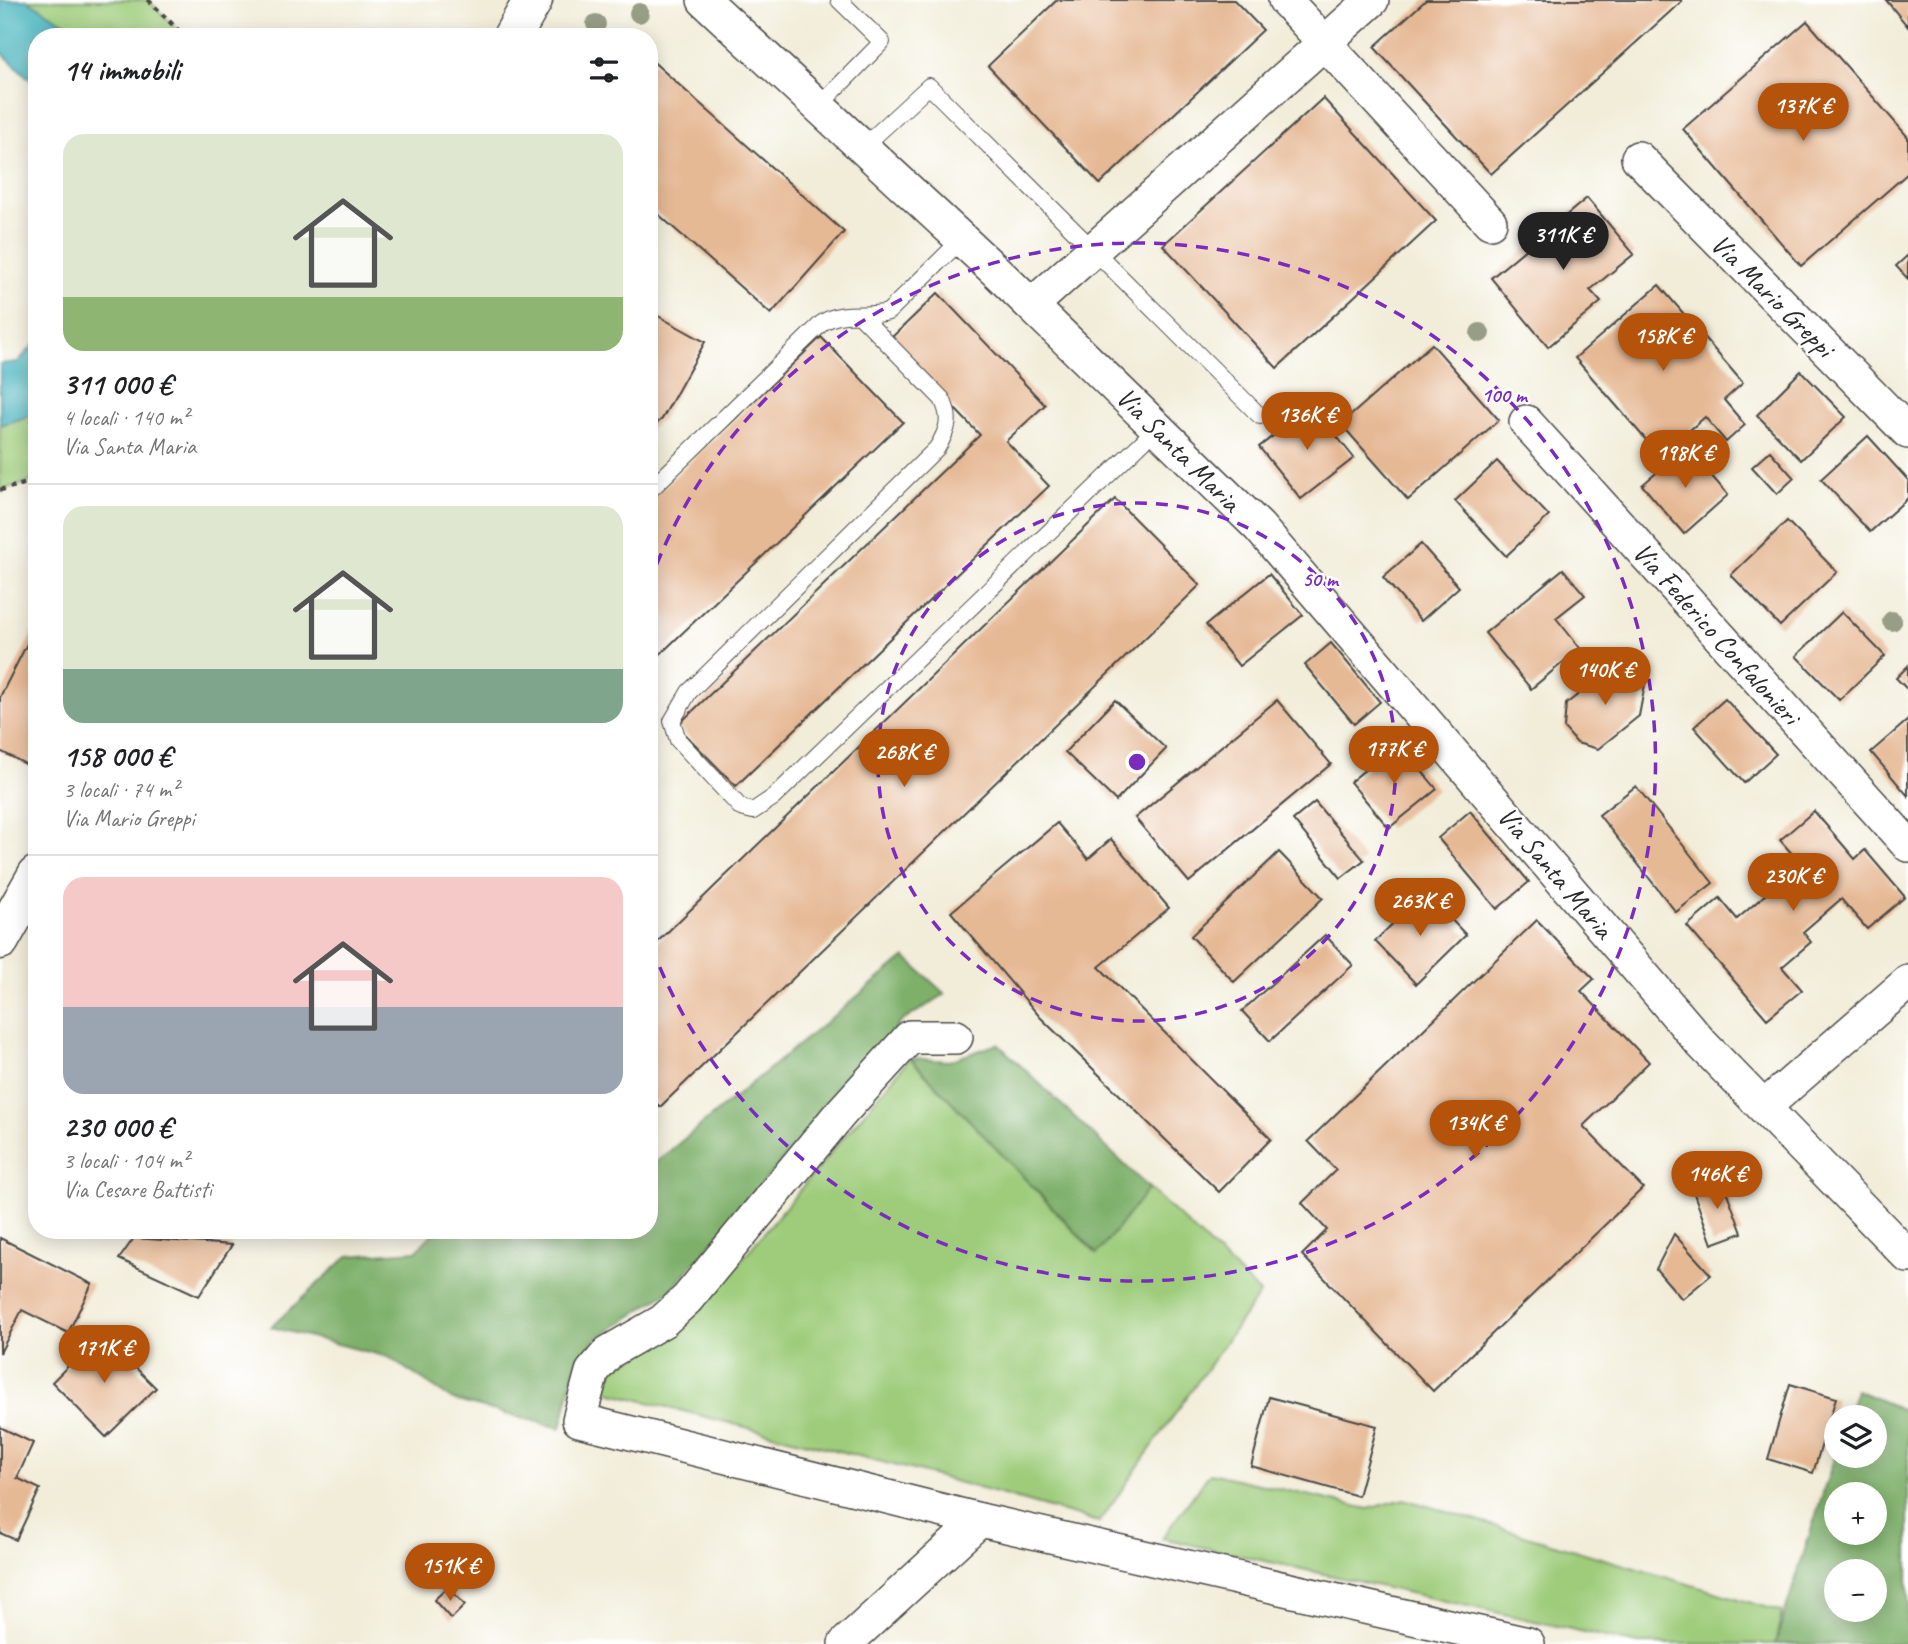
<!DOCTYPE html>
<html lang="it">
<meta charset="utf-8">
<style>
:root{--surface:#fff;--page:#f6f6f6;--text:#202124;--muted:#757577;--line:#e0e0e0;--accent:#b45309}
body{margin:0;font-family:Caveat,sans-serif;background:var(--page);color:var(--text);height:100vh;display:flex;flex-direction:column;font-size:26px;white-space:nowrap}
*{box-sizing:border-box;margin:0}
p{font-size:23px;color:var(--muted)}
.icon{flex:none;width:38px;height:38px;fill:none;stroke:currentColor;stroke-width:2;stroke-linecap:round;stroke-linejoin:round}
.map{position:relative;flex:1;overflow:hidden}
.sheet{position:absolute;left:28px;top:28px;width:630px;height:1211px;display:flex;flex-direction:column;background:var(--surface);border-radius:28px;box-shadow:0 4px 18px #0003}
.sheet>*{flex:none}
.controls{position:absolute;left:1824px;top:1405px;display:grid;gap:14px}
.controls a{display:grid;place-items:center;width:63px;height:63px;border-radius:50%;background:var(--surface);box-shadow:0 4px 18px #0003;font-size:35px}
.price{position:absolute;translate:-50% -60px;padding:0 16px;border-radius:24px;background:var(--accent);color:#fff;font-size:23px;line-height:46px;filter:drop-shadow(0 2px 4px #0008)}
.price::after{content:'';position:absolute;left:50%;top:42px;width:21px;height:16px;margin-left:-10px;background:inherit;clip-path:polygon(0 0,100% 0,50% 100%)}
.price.selected{background:#222;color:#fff}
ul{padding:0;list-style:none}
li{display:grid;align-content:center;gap:14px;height:371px;padding:0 35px}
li+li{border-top:2px solid var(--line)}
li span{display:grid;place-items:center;height:217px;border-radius:21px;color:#555}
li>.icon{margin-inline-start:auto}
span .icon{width:126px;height:126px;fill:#fffc;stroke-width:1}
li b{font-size:30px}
h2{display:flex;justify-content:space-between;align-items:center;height:84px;padding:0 35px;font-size:30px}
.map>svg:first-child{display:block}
.green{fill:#9ecc7a;stroke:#647c52;stroke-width:2}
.forest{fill:#7eb06a;stroke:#546e4a;stroke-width:2;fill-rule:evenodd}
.water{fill:#42b2bc;stroke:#366e74;stroke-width:2}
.building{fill:#e6b995}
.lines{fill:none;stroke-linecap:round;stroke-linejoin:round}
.service-casing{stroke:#494845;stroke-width:18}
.minor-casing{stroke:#494845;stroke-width:36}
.tertiary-casing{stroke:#494845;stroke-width:41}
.path{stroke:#494845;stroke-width:4.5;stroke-dasharray:5 5;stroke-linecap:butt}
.service{stroke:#fff;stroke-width:16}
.minor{stroke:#fff;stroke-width:33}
.tertiary{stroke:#fff;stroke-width:38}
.tree{fill:#989d86}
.ring{fill:none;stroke:#7b2cbf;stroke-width:3.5;stroke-dasharray:12 9}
.labels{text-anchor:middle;stroke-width:5;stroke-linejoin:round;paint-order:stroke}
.street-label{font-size:28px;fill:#2b2b2b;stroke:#fff}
.centre{fill:#7b2cbf;stroke:#fff;stroke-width:3.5}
.ring-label{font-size:21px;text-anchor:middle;font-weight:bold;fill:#7b2cbf;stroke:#fff;stroke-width:5;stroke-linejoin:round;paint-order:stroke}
</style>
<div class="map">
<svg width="1908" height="1644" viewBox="0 0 1908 1644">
<rect width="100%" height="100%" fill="#fff"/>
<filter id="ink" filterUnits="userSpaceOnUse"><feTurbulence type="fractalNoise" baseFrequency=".0143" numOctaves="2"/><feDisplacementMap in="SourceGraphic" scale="14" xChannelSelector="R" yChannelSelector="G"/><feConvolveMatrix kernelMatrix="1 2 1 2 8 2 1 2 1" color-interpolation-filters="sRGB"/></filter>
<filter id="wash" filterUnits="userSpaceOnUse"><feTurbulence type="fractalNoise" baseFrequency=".00686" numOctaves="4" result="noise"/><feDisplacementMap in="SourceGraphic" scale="28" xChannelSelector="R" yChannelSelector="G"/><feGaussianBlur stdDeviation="1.57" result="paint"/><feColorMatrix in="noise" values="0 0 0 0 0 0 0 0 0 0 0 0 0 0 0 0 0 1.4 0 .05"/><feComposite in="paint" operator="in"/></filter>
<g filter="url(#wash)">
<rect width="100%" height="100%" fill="#f2edd9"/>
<g class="green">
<polygon points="27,0 148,0 185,37 88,37"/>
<polygon points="37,414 37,477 28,483 0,490 0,425"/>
<polygon points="910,1058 1096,1254 1149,1188 1260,1293 1099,1522 921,1472 605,1391 615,1367 664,1342 702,1307"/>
<polygon points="1210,1473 1368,1509 1404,1499 1782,1612 1775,1644 1638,1644 1162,1538"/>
</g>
<g class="forest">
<polygon points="905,957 945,994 901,1022 671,1290 592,1342 576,1365 561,1428 453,1400 388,1357 271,1327 348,1256 416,1251 436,1230 649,1230 649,1168"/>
<polygon points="998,1044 1149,1188 1097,1254 910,1058 949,1061"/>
<path d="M1856,1390l52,22v232h-133l61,-192v4h38v-38l-27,-1zM1836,1494h38v39h-38zM1836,1572h38v38h-38z"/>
</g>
<g class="water">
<polygon points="0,0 27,0 88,37 37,37 37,86 0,51"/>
<polygon points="37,341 37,414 0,425 0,364 18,362"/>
</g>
<g id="blocks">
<g class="building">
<polygon points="1057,0 1234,0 1263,30 1100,184 988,66"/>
<polygon points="1426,0 1681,0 1682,1 1491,174 1374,47"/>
<polygon points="1886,0 1908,0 1908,27"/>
<polygon points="1807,21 1908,137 1908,173 1801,266 1683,129"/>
<polygon points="649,58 844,232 771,314 649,206"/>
<polygon points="1323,98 1436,221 1277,368 1163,245"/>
<polygon points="1587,198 1634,254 1590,290 1601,302 1548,347 1491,278"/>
<polygon points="1908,255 1908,279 1896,266"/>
<polygon points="1659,285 1743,383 1724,400 1745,425 1726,442 1705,417 1660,456 1575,358"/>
<polygon points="938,293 1045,405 1006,441 1049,486 736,786 677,726 980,435 889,340"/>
<polygon points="649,311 705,342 662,419 649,430"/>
<polygon points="821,337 903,422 649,665 649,501"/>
<polygon points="1432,344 1499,420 1408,500 1341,424"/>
<polygon points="1801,371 1846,417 1801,460 1757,415"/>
<polygon points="1312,405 1354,458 1301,499 1259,447"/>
<polygon points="1868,436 1908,480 1908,498 1870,532 1821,479"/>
<polygon points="1687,447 1728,495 1684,534 1642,485"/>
<polygon points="1770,451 1794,478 1777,494 1752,467"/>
<polygon points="1497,461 1549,516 1506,556 1455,501"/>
<polygon points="1115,499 1200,585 660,1107 649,1095 649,950"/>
<polygon points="1787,521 1837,572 1780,626 1731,575"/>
<polygon points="1421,544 1459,587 1421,621 1383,577"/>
<polygon points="1563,569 1585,595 1556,618 1580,648 1531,689 1485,633"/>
<polygon points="1269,574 1303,615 1239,666 1206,625"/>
<polygon points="1842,612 1885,656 1839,700 1796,656"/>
<polygon points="34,630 37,632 37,751 29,766 0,751 0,697"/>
<polygon points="1331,643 1380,702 1354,724 1305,665"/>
<polygon points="1621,661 1645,684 1639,716 1598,749 1577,743 1564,728 1566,704"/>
<polygon points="1908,666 1908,690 1896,678"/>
<polygon points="1725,699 1776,754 1744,783 1694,727"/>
<polygon points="1115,700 1166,749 1116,801 1065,752"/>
<polygon points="1277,700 1331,764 1189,882 1135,818"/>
<polygon points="1908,720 1908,796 1871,752"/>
<polygon points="1398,743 1437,789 1389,828 1350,782"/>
<polygon points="1636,786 1713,883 1676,912 1599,815"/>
<polygon points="1315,802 1364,860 1341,878 1293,820"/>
<polygon points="1470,811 1529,882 1497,909 1438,838"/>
<polygon points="1814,811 1855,859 1865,850 1905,897 1867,929 1841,899 1803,932 1811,942 1782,967 1802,990 1767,1019 1687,926 1720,898 1737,919 1801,864 1780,840"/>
<polygon points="1057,823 1088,859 1111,839 1169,908 1099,967 1271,1139 1219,1192 1040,1017 951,912"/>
<polygon points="1279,852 1323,898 1234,982 1191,936"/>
<polygon points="1425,892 1466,935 1416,984 1375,941"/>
<polygon points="1537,920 1594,979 1581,991 1649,1062 1583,1126 1643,1188 1433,1391 1302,1255 1327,1230 1302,1203 1336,1170 1308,1141"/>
<polygon points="1325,935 1353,965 1270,1041 1242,1011"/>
<polygon points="1721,1177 1742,1233 1712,1244 1692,1188"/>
<polygon points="1674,1234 1711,1275 1682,1299 1656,1269"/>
<polygon points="0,1238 92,1284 68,1333 22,1310 0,1353"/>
<polygon points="134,1238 232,1245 199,1296 119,1259"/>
<polygon points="101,1333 156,1388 106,1437 52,1382"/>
<polygon points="1790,1384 1836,1398 1813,1473 1768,1459"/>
<polygon points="1269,1397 1377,1426 1358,1496 1251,1466"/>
<polygon points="0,1427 33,1443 17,1478 40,1489 16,1540 0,1533"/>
<polygon points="448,1587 465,1605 451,1619 434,1600"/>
</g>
</g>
</g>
<g filter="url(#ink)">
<use href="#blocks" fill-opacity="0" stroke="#494845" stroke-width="2"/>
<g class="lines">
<g class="service-casing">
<g id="service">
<polyline points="819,106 882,42 839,0"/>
<polyline points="863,147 929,86 1260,416"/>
<path d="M860,315l82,84c10,19 6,31 -5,49l-248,244 -17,29 6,19 63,68 12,3 21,-14 384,-370"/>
<path d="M649,491l173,-168c20,-14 44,-5 66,-11l74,-73"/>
</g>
</g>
<g class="minor-casing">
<g id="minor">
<polyline points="704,0 999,274 1259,527 1702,1044 1908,1256"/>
<polyline points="1285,0 1490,222"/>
<polyline points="1638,158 1908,432"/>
<polyline points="1032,305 1372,0"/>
<polyline points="1526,422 1908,845"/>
<polyline points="956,1037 910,1037 839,1115 687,1299 663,1321 609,1352 592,1372 579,1420 980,1520 1528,1644"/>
<polyline points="1764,1107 1908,982"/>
<polyline points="845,1644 980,1520"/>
</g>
</g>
<g class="tertiary-casing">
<g id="tertiary">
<polyline points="512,37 533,0"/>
<polyline points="0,940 37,875"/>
</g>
</g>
<g class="path">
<polyline points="148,0 185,37"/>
<polyline points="0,490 28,483 37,477"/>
</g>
<use href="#service" class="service"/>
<use href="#minor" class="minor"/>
<use href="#tertiary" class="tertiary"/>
</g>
<g class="tree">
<circle cx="639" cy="13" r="10"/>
<circle cx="596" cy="24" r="10"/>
<circle cx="1480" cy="333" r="10"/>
<circle cx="1892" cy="621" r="10"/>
</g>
</g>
<g class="ring">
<circle cx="1137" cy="762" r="259"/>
<path d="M649 584A519 519 0 1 1 649 940"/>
</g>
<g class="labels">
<g class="street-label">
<text transform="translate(1773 295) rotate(45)" y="10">Via Mario Greppi</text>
<text transform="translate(1179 449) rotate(45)" y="10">Via Santa Maria</text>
<text transform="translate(1717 633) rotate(48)" y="10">Via Federico Confalonieri</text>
<text transform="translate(1556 872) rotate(50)" y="10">Via Santa Maria</text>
</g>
</g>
<circle cx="1137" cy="762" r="10" class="centre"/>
<g class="ring-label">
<text x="1504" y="402">100 m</text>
<text x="1320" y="586">50 m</text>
</g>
</svg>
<div class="controls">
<a><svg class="icon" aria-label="layers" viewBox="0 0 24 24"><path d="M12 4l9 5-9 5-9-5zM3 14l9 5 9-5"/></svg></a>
<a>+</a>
<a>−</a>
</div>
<b class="price" style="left:1803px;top:143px">137K €</b>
<b class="price selected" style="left:1563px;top:272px">311K €</b>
<b class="price" style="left:1663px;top:373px">158K €</b>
<b class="price" style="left:1307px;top:452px">136K €</b>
<b class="price" style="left:1685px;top:490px">198K €</b>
<b class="price" style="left:1605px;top:707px">140K €</b>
<b class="price" style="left:1394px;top:786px">177K €</b>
<b class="price" style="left:904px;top:789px">268K €</b>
<b class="price" style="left:1793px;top:913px">230K €</b>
<b class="price" style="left:1420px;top:938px">263K €</b>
<b class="price" style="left:1475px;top:1160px">134K €</b>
<b class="price" style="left:1717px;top:1211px">146K €</b>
<b class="price" style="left:104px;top:1385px">171K €</b>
<b class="price" style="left:450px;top:1603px">151K €</b>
<section class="sheet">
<h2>14 immobili<svg class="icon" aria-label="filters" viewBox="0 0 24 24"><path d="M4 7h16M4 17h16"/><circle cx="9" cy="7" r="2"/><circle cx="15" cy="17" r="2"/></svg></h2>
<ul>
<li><span style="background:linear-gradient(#dfe7d0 75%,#8fb573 0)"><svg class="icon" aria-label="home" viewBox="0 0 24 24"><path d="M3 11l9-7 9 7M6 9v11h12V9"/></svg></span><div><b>311 000 €</b><p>4 locali · 140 m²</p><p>Via Santa Maria</p></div></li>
<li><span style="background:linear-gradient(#dfe7d0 75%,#7fa58c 0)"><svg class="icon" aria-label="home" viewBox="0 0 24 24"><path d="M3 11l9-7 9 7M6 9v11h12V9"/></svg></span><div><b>158 000 €</b><p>3 locali · 74 m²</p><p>Via Mario Greppi</p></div></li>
<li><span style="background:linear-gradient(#f6c9c9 60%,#9aa5b1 0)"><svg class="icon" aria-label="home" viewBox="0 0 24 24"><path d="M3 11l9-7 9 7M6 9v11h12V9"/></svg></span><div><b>230 000 €</b><p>3 locali · 104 m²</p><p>Via Cesare Battisti</p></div></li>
</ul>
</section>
</div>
